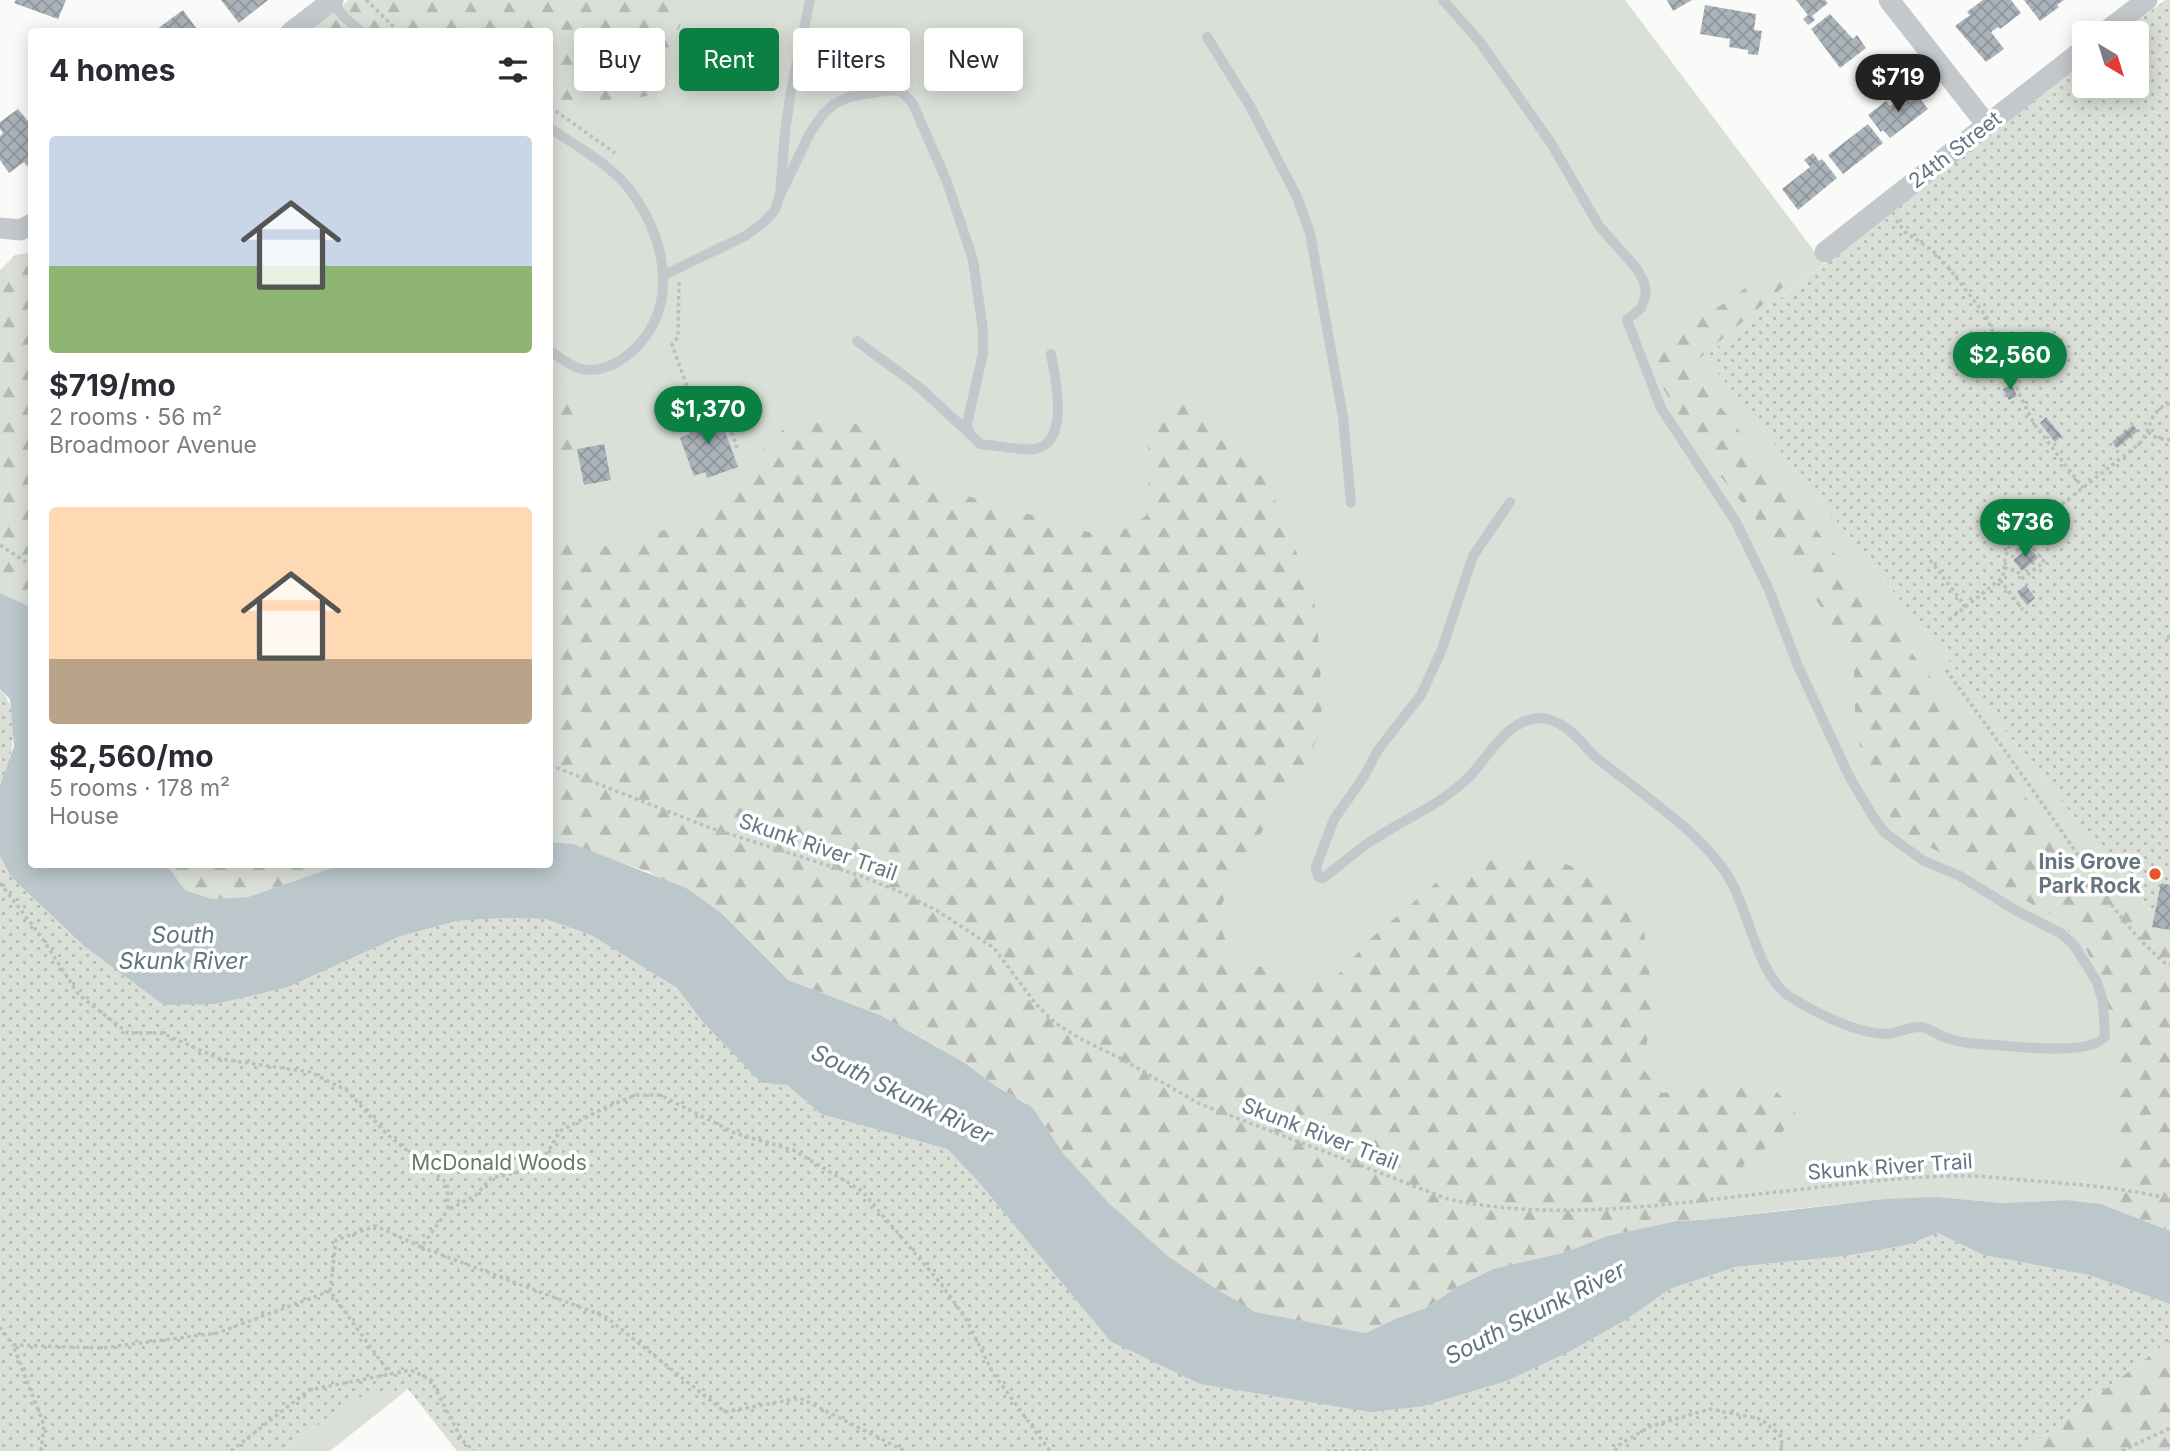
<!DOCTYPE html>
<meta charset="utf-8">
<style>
:root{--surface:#fff;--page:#f7f7f7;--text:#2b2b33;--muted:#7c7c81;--accent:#0b8043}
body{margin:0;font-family:Inter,sans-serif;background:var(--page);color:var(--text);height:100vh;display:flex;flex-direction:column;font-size:26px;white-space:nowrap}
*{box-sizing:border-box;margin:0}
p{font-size:23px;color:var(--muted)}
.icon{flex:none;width:38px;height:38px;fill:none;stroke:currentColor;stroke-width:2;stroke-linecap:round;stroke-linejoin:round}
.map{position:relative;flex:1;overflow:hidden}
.details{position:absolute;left:28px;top:28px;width:525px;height:840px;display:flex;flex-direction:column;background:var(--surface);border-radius:7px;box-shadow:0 4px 18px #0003}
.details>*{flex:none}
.top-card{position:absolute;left:574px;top:28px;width:665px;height:63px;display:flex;gap:14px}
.needle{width:46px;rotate:142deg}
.buttons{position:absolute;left:2072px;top:21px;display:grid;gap:14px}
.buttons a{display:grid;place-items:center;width:77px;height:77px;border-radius:7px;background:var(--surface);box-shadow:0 4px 18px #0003;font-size:35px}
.price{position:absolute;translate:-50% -60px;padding:0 16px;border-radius:24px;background:var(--accent);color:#fff;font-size:23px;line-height:46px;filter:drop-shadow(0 2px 4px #0008)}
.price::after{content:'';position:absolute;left:50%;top:42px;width:21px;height:16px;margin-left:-10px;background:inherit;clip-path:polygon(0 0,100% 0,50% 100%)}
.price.current{background:#222;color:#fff}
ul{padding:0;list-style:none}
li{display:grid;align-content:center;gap:14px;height:371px;padding:0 21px}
li span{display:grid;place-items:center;height:217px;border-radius:7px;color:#555}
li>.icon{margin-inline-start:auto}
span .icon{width:126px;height:126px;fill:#fffc;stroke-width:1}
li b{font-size:30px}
h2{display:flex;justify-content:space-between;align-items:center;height:84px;padding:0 21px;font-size:30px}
.chip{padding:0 24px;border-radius:7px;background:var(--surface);box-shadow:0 4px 18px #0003;font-size:24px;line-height:63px}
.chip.current{background:var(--accent);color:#fff}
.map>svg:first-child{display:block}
.green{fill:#dadfd7}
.forest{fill:url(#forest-firs)}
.park{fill:url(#park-dots)}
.water{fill:#bbc7cb}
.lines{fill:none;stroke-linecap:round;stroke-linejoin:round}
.stream{stroke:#bbc7cb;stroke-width:5}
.building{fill:url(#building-cross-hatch)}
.path{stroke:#bbbfc2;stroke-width:3.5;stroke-dasharray:3.5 3.5;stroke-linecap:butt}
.lane{stroke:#c3c8cc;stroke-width:10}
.street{stroke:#c3c8cc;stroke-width:21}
.poi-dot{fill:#e4572e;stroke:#fff;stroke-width:2.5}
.labels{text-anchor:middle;stroke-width:7;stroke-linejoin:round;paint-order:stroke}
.street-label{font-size:21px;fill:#657683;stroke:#fff}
.poi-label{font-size:21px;font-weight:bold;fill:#657683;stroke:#fff;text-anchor:end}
.park-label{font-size:21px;fill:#687a64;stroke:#fff}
.water-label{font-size:23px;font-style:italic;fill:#60757c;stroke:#fff}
</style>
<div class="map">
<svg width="2170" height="1451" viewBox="0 0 2170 1451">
<defs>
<pattern id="forest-firs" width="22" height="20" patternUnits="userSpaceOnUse" patternTransform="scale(1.75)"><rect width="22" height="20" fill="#dadfd7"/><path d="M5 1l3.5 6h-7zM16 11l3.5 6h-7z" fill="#b4b9b4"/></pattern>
<pattern id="park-dots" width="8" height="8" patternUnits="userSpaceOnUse" patternTransform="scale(1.75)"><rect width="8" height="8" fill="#dadfd7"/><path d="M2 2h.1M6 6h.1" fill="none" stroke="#b4b9b4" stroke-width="1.8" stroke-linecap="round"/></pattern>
<pattern id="building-cross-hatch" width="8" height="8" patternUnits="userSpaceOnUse" patternTransform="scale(1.75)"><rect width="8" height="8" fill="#aab3b9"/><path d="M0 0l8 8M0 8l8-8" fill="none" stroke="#8e969c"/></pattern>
</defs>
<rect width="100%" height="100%" fill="#fafaf8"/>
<g class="green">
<polygon points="349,0 1625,0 1824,264 1705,357 2170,936 2170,1134 2122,1170 2101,1204 2067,1200 2004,1203 1937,1197 1829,1205 1703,1220 1676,1221 550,774 550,32"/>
<polygon points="408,1389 330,1451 283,1451 353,1399"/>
</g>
<g class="forest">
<polygon points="349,0 685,0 680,26 654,94 617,103 550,106 550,32 308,32"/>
<polygon points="31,253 32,253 31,607 0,593 0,270 15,255"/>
<polygon points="1777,272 1787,279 1782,288 1695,362 1694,369 1702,383 1939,688 1995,751 2070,863 2105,886 2170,946 2170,1231 2101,1204 2122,1170 2113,1160 2119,1107 2113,1029 2105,992 2087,951 2057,918 1988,880 1966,865 1907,836 1891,820 1888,802 1860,747 1855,711 1854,669 1829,620 1796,568 1703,455 1661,385 1655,363 1662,341 1728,301 1752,283"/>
<polygon points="550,365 574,395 575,453 550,489"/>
<polygon points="1197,402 1264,474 1313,592 1320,654 1322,727 1298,781 1238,865 1217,917 1231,955 1289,978 1331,983 1368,941 1444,876 1530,847 1609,884 1644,931 1652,994 1644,1070 1662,1093 1727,1086 1772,1087 1796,1112 1777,1140 1744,1164 1734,1190 1703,1220 1676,1221 1607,1236 1566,1252 1493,1269 1457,1287 1426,1308 1397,1318 1366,1333 1254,1312 1207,1283 1168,1256 1109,1203 1063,1153 1033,1108 994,1085 965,1063 880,1015 788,980 755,950 650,872 614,861 573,844 550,842 550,502 565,533 606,546 683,525 751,477 767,443 811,408 861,426 927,484 1109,538 1146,516 1150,465 1146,422 1171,408"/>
<polygon points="167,865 340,865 248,897 212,899 185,890"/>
<polygon points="2170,1340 2170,1451 2023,1451"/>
</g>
<g class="park">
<polygon points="2165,0 2170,0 2170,936 1705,357 2084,62 2084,86 2137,86 2137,33 2122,33"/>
<path d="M0,689c22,22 13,71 0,97z"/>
<polygon points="0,856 11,877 84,946 122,973 288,987 401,936 457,921 502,918 545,919 591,935 677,988 702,1021 761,1083 787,1085 821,1114 947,1149 976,1179 1110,1341 1424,1406 1507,1381 1569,1352 1626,1320 1670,1289 1736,1267 1845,1256 1907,1245 1938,1233 1983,1255 2089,1275 2170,1304 2170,1340 2023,1451 457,1451 408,1389 353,1399 283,1451 0,1451"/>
</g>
<polygon class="water" points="0,593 31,607 32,864 167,865 185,890 212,899 248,897 340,865 550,864 550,842 573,844 686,888 720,912 788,980 880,1015 965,1063 994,1085 1033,1108 1063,1153 1109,1203 1168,1256 1207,1283 1255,1312 1366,1333 1397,1318 1426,1308 1457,1287 1493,1269 1566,1252 1607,1236 1676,1221 1703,1220 1886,1199 1937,1197 2004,1203 2067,1200 2101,1204 2170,1231 2170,1304 2089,1275 1983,1255 1938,1233 1907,1245 1845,1256 1736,1267 1670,1289 1626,1320 1569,1352 1507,1381 1424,1406 1371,1412 1200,1384 1110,1341 976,1179 947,1149 821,1114 787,1085 761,1083 702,1021 677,988 591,935 545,919 502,918 457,921 401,936 288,987 215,1004 164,1005 84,946 11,877 0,856 0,786 14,746 10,699 0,689"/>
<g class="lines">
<polyline class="stream" points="2169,637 2170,636"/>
</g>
<g class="building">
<polygon points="16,0 66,0 58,19 14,3"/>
<polygon points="221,0 268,0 239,23"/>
<polygon points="1667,0 1692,0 1673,11"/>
<polygon points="1796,0 1825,0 1828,3 1812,16 1815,20 1808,25 1803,19 1808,15"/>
<polygon points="1983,0 2011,0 2021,13 2000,29 1998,27 1991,32 2004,49 1986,62 1955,26 1970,15 1967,12"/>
<polygon points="2024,0 2064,0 2057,5 2059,7 2040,21"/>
<polygon points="1705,5 1756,14 1754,30 1762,31 1758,55 1748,54 1748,50 1729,47 1730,39 1700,34"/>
<polygon points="183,10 199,32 153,32"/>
<polygon points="1830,14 1853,39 1857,35 1866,48 1840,68 1811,29"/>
<polygon points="1912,89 1928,109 1890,138 1883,130 1881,132 1868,115 1886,101 1890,106"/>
<polygon points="18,109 32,126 32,163 27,166 24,162 9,173 0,160 0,136 3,133 0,129 0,122"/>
<polygon points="1868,124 1883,143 1843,174 1828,155"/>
<polygon points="1813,153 1819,161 1822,159 1837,178 1798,210 1782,189 1810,167 1804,160"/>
<polygon points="2012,385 2017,396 2009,400 2003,389"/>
<polygon points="706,410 708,415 718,412 738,467 707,478 705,472 694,476 680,438 690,434 687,424 695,421 693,415"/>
<polygon points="2046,417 2062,436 2055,442 2040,423"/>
<polygon points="2133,425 2138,431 2117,448 2112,442"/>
<polygon points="604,444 611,480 584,485 577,449"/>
<polygon points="2029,548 2038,558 2022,571 2013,560"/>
<polygon points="2026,585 2035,598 2027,605 2017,592"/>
<polygon points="2161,883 2170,885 2170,930 2152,927"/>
</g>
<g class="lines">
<g class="path">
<polyline points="366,0 396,29 403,32"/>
<polyline points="550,107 615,153"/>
<polyline points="1896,220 1905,232 1932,250 1948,267 1986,316 2024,404 2035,425 2083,488"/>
<polyline points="679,282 678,337 672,345 697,413"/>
<polyline points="2013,376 2024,370"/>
<polyline points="696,411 719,403 737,446 731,448"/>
<polyline points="2148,432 2157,438 2170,440"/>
<polyline points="2012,543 2021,554"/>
<polyline points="0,545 32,566"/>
<polyline points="1930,560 1966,607"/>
<polyline points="2004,568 2016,570 2023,578 2044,562 2023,534"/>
<polyline points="2000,580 2023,610"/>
<path d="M1949,620l54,-43c2,-14 1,-23 9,-34l127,-99c14,-16 8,-32 31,-41"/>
<path d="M1946,670c41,56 82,112 121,169 30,45 57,90 99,125l4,1"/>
<path d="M550,765l158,62 153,49 39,16 36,18 58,38 42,56 19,19 28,17 37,18 80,46 248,95c101,22 208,7 311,-5 65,-7 130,-17 195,-18 23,-1 46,2 69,4 49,4 99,7 147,19"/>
<polyline points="0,883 40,935 79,995 128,1033 162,1033 220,1059 310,1072 346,1090 388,1135 447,1183 448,1210 476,1195 491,1178 519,1172 547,1153 560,1131 602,1109 636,1095 660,1095 735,1133 793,1150 862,1191 942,1285 966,1319 993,1373 1050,1451"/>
<polyline points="421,1247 606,1317 725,1412 800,1398 905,1451"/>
<polyline points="330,1291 336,1240 376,1226 421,1247 448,1210"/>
<polyline points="0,1327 13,1345"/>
<polyline points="41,1451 44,1425 13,1345 102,1348 217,1333 330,1291 390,1374"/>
<polyline points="231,1451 309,1390 411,1370 431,1380 462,1440 474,1451"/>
<polyline points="1327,1451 1377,1451"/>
<polyline points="1615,1451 1617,1446 1651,1426 1710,1409 1761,1419 1782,1437 1781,1451"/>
<polyline points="2122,1451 2170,1428"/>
</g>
<g class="lane">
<path d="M1443,0l37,42 71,101 48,83 38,43 7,13 2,13 -5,13 -14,12 34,88 75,114 33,68 29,76 52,112 24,40 11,15 39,28 36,15 55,34 47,24 12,11 23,37 6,20 2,35c-15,17 -75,11 -97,9 -19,-2 -40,-1 -58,-7 -10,-2 -20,-11 -29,-12 -12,-1 -24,7 -36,7 -29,-1 -69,-21 -93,-36 -35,-21 -42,-86 -63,-120 -26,-45 -92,-87 -132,-120 -11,-9 -19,-22 -31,-30 -7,-5 -15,-9 -24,-10 -35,0 -52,37 -72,58 -31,31 -71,45 -106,70 -14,10 -27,22 -41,32l-5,-1 -2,-10 18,-48 29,-41 15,-28 43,-55 21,-46 31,-93 37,-54"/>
<polyline points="331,1 344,17 362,32"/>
<polyline points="1207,37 1250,106 1268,141 1297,197 1310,233 1343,417 1351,503"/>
<path d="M550,128c26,18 65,39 83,66 34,49 47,116 -3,159 -12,11 -31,20 -48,16 -11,-2 -23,-12 -32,-18"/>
<path d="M780,195l30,-62 13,-19 11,-10 15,-7 40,-7 13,2 11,12 34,78 26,78 10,70v23l-16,71 2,9 11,11c13,1 44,7 55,5 36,-7 20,-72 16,-95"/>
<polyline points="664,275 745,236 763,223 775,210 780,195 785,132 791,91 810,0"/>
<polyline points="857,341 919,387 969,433"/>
</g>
<g class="street">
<polyline points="1889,0 1987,125"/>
<polyline points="291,32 333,0"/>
<polyline points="2104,33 2147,0"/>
<polyline points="0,228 20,230 32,224"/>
<polyline points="1825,252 2084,49"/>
</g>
</g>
<circle class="poi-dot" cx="2155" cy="874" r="7"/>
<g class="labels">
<g class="street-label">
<text transform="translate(1955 150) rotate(-38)" y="7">24th Street</text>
<text transform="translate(818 847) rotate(19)" y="7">Skunk River Trail</text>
<text transform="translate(1320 1134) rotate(21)" y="7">Skunk River Trail</text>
<text transform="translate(1890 1167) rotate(-4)" y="7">Skunk River Trail</text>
</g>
<g class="poi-label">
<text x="2141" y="869">Inis Grove<tspan x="2141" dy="24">Park Rock</tspan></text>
</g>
<g class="park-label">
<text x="499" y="1170">McDonald Woods</text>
</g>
<g class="water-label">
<text x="183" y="943">South<tspan x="183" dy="26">Skunk River</tspan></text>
<text transform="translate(902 1094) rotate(26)" y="8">South Skunk River</text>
<text transform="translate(1535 1313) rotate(-27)" y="8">South Skunk River</text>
</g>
</g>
</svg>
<div class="buttons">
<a><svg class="needle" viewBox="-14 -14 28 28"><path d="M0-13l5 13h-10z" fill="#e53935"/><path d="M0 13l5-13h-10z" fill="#7c7c81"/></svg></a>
</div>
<b class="price current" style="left:1898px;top:114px">$719</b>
<b class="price" style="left:2010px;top:392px">$2,560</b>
<b class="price" style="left:708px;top:446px">$1,370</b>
<b class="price" style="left:2025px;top:559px">$736</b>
<div class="top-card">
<a class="chip">Buy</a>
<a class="chip current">Rent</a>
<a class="chip">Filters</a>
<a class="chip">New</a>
</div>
<section class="details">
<h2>4 homes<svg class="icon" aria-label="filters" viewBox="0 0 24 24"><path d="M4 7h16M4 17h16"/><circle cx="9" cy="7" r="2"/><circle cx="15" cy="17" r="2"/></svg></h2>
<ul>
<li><span style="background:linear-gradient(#c9d6e8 60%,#8fb573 0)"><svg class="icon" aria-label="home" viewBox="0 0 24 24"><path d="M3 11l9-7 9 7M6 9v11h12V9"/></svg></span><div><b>$719/mo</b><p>2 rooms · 56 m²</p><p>Broadmoor Avenue</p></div></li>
<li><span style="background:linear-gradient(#ffd9b3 70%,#b9a48a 0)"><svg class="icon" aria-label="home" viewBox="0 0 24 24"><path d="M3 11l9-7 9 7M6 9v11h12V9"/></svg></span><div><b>$2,560/mo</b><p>5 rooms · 178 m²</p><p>House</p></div></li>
</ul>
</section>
</div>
